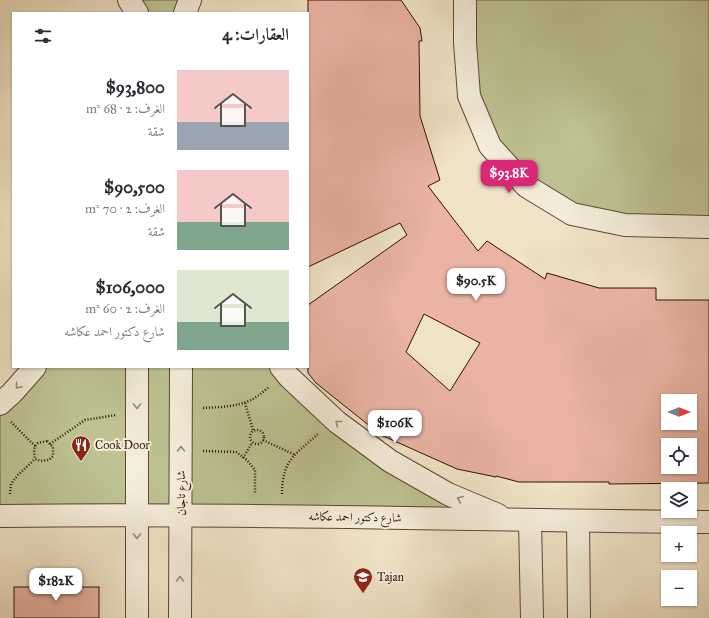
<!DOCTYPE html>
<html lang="ar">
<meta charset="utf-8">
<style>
:root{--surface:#fff;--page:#f2f2f3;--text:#2b2b33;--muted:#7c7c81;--accent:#db2777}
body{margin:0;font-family:"IM FELL Great Primer",Amiri,serif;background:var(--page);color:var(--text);direction:rtl;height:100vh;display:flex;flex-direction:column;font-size:15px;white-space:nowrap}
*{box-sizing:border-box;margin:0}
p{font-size:13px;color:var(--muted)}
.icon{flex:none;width:22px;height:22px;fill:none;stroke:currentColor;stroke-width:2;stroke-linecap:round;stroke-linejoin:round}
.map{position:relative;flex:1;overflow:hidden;direction:ltr}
.side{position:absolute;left:12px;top:12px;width:297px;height:356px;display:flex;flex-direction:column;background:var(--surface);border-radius:0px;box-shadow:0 1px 3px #0004;direction:rtl}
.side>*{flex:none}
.needle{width:26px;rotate:90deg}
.tools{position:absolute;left:661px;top:394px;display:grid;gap:8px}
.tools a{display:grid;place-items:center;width:36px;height:36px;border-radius:0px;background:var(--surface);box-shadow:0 1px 3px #0004;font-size:20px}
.price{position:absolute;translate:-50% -34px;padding:0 9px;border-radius:8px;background:#fff;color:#222;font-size:13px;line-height:26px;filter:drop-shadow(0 1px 2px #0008)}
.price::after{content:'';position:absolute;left:50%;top:24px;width:12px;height:9px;margin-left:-6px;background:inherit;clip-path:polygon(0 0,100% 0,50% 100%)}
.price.current{background:var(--accent);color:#fff}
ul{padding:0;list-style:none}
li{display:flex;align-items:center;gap:12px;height:100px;padding:0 20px}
li span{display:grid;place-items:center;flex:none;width:112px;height:80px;border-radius:0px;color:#555}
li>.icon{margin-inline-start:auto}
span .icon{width:48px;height:48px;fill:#fffc;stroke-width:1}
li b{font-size:17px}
h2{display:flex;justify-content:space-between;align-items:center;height:48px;padding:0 20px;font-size:17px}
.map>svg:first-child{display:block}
.green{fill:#bec292;stroke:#776a49}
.building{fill:#eab3a4;stroke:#301100;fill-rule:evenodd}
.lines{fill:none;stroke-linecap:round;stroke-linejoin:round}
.minor-casing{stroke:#604632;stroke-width:24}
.path{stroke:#301100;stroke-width:2.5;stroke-dasharray:1 2;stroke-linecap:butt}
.minor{stroke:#f5eddb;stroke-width:22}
.oneway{stroke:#9c8a78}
.labels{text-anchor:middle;stroke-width:4;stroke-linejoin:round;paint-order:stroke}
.poi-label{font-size:12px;fill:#301100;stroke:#f5eddb;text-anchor:start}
.street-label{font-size:12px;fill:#301100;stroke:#f5eddb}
</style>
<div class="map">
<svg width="709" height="618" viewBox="0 0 709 618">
<rect width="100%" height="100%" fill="#f0e3c7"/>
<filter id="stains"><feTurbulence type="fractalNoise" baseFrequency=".005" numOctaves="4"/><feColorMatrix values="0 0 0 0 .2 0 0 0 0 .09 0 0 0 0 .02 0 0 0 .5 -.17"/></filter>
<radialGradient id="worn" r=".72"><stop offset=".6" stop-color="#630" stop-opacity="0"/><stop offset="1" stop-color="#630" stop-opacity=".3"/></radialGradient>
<g class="green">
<polygon points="139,0 190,0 185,13 139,13"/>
<polygon points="465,0 709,0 709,227 625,225 526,186 469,96"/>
<polygon points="35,367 281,367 334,420 509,520 0,515 0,404"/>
</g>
<g class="building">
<path d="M308,0h93l19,28 2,13h-3l1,75 20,64 -12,6 50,65 9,-10 58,38 2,-6 52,15h57v12h53v183l-100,1v-2h-90l-23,-6v1l-39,-8 -76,-34 -65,-52 -8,-10v-68l99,-70 -7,-12 -92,44zM424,314l56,29 -30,48 -44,-39zM668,401h22v22h-22zM668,445h22v22h-22z"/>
<rect x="14" y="587" width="85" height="31"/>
</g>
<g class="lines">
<g class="minor-casing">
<g id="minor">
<polyline points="129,0 137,13"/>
<polyline points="465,0 465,42 469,96 490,146 526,186 572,214 625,225 709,227"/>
<polyline points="185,13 190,0"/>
<polyline points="281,367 289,377 337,422 390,461 448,494 498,515"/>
<polyline points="0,404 12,393 35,367"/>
<path d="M0,516c236,-3 473,4 709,6"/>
<polyline points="530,520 532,618"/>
<polyline points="578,521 579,618"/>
<polyline points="137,618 137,367"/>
<polyline points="180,618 181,367"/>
</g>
</g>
<g class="path">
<polyline points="245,403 253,430"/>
<path d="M203,408c18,-1 38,-1 53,-11 5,-3 9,-7 13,-10"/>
<polyline points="11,422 35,446"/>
<circle cx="257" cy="437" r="7"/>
<polyline points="263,440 295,455"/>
<polygon points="47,441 53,447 53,456 49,460 41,461 35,459 34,452 35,446 38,443"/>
<polyline points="50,444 85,420 116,415"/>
<polyline points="203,451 236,452 247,460 255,470 255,494"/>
<polyline points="243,458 252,443"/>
<polyline points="10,494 11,484 18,475 35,459"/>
<path d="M282,494c0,-9 1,-19 5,-28 5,-11 21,-23 31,-32"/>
</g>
<use href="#minor" class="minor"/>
</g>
<defs><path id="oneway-chevron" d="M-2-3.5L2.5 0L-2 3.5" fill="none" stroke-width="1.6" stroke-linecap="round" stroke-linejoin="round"/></defs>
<g class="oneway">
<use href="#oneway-chevron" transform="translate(18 386) rotate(131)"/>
<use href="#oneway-chevron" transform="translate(137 406) rotate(90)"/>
<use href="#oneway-chevron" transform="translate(338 423) rotate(-141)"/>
<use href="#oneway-chevron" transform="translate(181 449) rotate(-90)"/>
<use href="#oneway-chevron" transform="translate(460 499) rotate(-157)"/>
<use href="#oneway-chevron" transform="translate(137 536) rotate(90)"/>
<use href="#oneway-chevron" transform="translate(180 579) rotate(-90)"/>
</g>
<defs>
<g id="restaurant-pin" transform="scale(1)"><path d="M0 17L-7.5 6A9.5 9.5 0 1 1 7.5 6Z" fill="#8f2418" stroke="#f5eddb"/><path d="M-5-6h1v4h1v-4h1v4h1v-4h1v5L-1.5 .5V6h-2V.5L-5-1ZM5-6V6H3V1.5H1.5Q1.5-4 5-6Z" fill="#fff"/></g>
<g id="school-pin" transform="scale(1)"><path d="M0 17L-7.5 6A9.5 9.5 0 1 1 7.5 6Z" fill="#8f2418" stroke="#f5eddb"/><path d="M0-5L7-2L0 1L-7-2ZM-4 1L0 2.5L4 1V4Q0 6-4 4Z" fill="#fff"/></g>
</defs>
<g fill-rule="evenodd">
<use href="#restaurant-pin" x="81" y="445"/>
<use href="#school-pin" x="363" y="577"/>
</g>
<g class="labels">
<g class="poi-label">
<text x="95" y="449">Cook Door</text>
<text x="377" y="581">Tajan</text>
</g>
<g class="street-label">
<text transform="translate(181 493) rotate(-90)" y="4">شارع تاجان</text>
<text transform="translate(355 517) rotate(1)" y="4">شارع دكتور احمد عكاشه</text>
</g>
</g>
<rect width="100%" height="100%" filter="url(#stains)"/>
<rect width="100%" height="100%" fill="url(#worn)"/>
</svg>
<div class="tools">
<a><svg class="needle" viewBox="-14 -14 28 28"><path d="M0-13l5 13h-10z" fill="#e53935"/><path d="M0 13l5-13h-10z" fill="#7c7c81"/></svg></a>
<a><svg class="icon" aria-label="locate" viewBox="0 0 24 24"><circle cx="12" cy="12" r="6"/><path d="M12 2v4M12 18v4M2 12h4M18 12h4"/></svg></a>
<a><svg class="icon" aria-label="layers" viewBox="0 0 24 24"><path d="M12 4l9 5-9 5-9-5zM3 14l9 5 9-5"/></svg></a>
<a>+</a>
<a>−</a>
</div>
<b class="price current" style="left:509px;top:194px">$93.8K</b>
<b class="price" style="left:476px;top:302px">$90.5K</b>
<b class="price" style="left:395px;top:444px">$106K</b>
<b class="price" style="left:56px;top:602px">$182K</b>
<section class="side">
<h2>العقارات: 4<svg class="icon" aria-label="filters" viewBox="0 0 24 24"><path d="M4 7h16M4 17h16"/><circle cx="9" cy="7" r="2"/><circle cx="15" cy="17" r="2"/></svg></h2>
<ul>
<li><span style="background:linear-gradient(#f6c9c9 65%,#9aa5b1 0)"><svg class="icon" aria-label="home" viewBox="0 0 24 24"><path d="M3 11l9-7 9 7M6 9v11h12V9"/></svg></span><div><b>$93,800</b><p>الغرف: 2 · 68 m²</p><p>شقة</p></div></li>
<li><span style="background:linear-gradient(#f6c9c9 65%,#7fa58c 0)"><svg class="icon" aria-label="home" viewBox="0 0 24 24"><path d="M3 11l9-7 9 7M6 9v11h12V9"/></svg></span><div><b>$90,500</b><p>الغرف: 2 · 70 m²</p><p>شقة</p></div></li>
<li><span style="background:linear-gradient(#dfe7d0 65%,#7fa58c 0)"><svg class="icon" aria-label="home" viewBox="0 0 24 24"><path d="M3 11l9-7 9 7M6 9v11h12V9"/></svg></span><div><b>$106,000</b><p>الغرف: 2 · 60 m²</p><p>شارع دكتور احمد عكاشه</p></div></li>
</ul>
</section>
</div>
